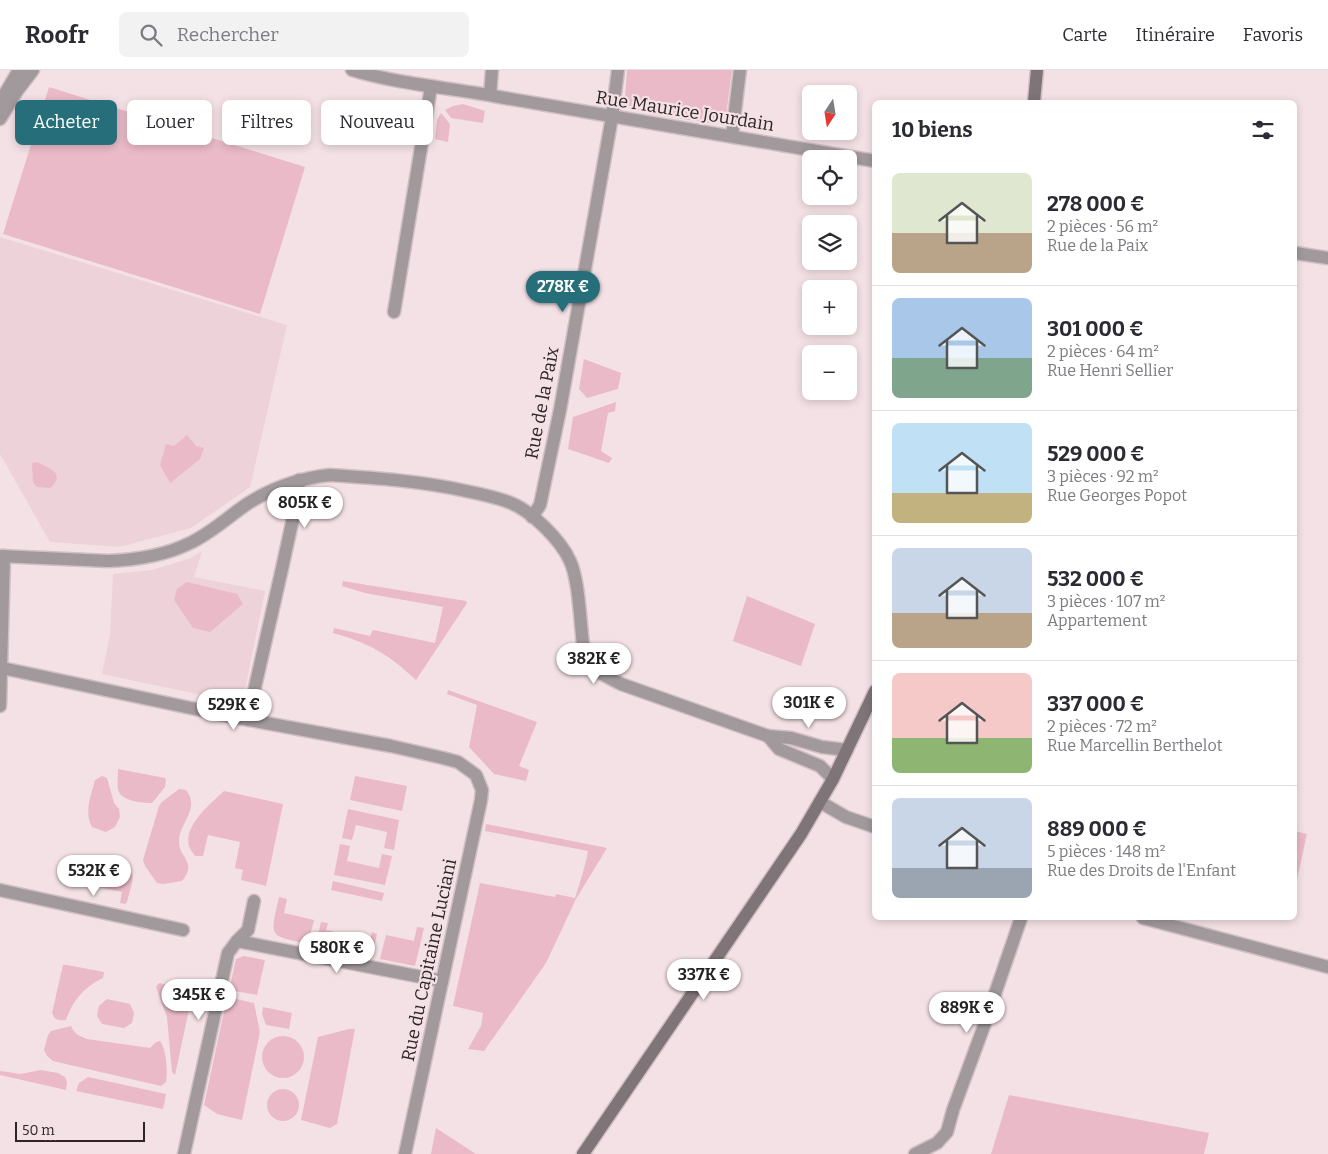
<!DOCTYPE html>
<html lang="fr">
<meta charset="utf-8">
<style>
:root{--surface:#fff;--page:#f2f2f3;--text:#2b2b33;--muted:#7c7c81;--line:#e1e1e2;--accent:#266f7a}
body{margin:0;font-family:Bitter,serif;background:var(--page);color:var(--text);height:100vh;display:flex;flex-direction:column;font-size:19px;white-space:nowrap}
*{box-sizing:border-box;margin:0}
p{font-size:16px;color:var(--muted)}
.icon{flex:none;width:28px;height:28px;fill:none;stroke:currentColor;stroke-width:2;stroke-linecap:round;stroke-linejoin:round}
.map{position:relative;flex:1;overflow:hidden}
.drawer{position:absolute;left:872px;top:30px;width:425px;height:820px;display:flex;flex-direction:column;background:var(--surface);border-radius:8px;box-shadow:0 2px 8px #0003}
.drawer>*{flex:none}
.top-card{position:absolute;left:15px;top:30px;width:475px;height:45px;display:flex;gap:10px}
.needle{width:32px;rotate:192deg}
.tools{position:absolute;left:802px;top:15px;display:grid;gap:10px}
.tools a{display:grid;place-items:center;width:55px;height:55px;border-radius:8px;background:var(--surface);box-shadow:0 2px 8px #0003;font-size:25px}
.scale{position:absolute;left:15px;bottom:12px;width:130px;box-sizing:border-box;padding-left:5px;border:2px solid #2c2527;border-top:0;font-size:14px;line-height:18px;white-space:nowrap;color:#2c2527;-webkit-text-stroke:4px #f4e1e6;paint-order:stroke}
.price{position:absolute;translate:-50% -42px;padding:0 11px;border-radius:18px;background:#fff;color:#222;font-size:16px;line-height:32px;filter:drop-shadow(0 1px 2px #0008)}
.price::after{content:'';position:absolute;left:50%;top:30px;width:15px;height:11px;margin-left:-8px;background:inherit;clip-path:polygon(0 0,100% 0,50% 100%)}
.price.active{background:var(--accent);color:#fff}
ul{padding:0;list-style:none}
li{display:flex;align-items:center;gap:15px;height:125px;padding:0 20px}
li+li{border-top:1px solid var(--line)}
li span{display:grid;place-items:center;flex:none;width:140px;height:100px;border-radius:8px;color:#555}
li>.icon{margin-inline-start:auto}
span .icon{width:60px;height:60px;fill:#fffc;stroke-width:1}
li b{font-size:21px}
h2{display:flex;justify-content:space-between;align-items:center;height:60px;padding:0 20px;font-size:21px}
.chip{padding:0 18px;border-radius:8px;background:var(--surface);box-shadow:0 2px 8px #0003;font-size:18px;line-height:45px}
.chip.active{background:var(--accent);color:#fff}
header{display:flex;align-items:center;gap:30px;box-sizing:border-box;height:70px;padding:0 25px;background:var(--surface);border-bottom:1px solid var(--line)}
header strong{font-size:24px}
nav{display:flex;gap:28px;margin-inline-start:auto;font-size:18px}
.search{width:350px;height:45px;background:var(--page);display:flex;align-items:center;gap:12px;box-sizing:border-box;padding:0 18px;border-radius:8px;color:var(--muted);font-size:19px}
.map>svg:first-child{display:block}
.built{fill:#edd2d9}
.green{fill:#eabac8}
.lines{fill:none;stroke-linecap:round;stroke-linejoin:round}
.pedestrian-casing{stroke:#d0bfc4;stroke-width:15}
.minor-casing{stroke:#d0bfc4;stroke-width:15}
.tertiary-casing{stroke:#d0bfc4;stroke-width:15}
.secondary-casing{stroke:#d0bfc4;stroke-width:15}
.pedestrian{stroke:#a1999b;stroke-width:12}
.minor{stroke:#a1999b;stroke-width:12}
.tertiary{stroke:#a1999b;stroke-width:12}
.secondary{stroke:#7f7477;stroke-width:12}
.labels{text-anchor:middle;stroke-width:4.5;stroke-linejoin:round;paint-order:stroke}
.street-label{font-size:18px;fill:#2c2527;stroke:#f4e1e6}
</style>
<header>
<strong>Roofr</strong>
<div class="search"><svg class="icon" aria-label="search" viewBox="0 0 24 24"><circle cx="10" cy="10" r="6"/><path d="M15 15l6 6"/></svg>Rechercher</div>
<nav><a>Carte</a><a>Itinéraire</a><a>Favoris</a></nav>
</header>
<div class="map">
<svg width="1328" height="1084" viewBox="0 0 1328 1084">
<rect width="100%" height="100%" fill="#f4e1e6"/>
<g class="built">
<polygon points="0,167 287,255 250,417 191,458 119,477 50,472 0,384"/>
<polygon points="202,481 194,507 265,521 244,625 230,631 102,604 110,565 113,504 152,500 191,488"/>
</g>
<g class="green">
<polygon points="627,0 732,0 726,46 715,54 650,44 631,38 626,32 625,26"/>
<polygon points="49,17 305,97 260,244 3,164"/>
<polygon points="463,34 485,41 483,53 451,48 445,40 453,36"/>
<polygon points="441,43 450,54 448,72 435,69 437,50"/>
<polygon points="584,289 621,303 618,319 587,328 579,319"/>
<polygon points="616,332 615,341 608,343 601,381 612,388 609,393 568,379 573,347"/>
<polygon points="187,365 196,376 204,378 200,389 170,413 160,395 166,374 174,376"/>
<path d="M37,392c12,6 30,12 13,26l-13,-1 -4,-5 -1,-19z"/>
<path d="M343,511l123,20 1,2 -51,77c-28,-26 -47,-37 -83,-47l1,-5 36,8 3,-6 62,13 8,-36 -78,-14 -23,-7z"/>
<polygon points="187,512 237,524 243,534 210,562 193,558 174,530 177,519"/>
<polygon points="747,526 815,554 801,596 733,571"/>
<polygon points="448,620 537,652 519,696 529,700 526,711 494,704 469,677 477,635 447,624"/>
<path d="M118,699l47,9 1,2 -1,7 -13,16c-10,0 -32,-2 -34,-14 -1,-6 0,-14 0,-20z"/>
<path d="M102,706l5,2 7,25 5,6 1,8 -5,10 -9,5 -14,-5c-8,-16 -1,-31 3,-47z"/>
<polygon points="355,706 407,716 402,741 350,730"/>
<path d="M179,719l7,1c15,19 -7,32 -7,52 0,16 19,20 3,39l-19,3 -6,-1 -12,-17 -2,-6 16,-54 3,-4z"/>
<path d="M224,721l59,13 -17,82 -25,-6 2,-10 -8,-2 5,-26 -32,-7 -5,21h-8c-2,-3 -5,-7 -6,-10 -6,-20 22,-43 35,-55z"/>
<polygon points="348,739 399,750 394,780 384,778 387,762 356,755 352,770 342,768"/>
<path d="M486,754l121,24 -31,51 -30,64 -62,88 -16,-2 13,-23 2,-13 -30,-7 27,-123 75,14 1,-3 19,4c5,-16 10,-30 13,-47l-103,-20z"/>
<polygon points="1295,761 1307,764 1295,818"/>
<polygon points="340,774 350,776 347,791 379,798 382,784 392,786 385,815 334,805"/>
<path d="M109,793c31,6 25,12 18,39l-2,2 -5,-1 2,-11 -44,-9 3,-15 16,-4z"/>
<polygon points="333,811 384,823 382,831 331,820"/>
<path d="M279,827l8,2 -3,14 30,7 -6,24c-40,-9 -38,-6 -29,-47z"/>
<polygon points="321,852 328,853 326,860 370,870 372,862 377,864 372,887 316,875"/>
<polygon points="417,857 424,858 415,896 380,889 386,865 414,871"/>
<polygon points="244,886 265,890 257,925 229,920 236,889"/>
<path d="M63,895h4l37,7 -1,6c-18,8 -31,23 -37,42 -8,1 -11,0 -14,-7z"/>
<polygon points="159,913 193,921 175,1005 172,1002 167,947 156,917"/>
<polygon points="227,927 254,933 260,962 242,1050 217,1044 204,1035"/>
<polygon points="107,929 130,934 134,943 132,953 124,958 102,954 97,946 99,936"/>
<polygon points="263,937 292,943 289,959 266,955 262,944"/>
<path d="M71,956c3,8 9,10 16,13l63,9 6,-6 4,-1c6,7 8,32 6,41l-5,4 -108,-25 -6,-5 -3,-6 4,-15 3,-4z"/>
<polygon points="349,959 355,959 337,1054 330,1058 301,1050 318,967"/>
<circle cx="283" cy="987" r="21"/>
<polygon points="41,1000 58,1003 65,1007 67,1012 66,1020 0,1005 0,1001 20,1004"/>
<polygon points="88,1007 166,1024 163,1039 76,1021 79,1013"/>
<circle cx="283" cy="1035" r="16"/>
<polygon points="1009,1025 1209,1063 1204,1084 991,1084"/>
<polygon points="436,1058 476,1084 431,1084"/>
</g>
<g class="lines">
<g class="pedestrian-casing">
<polyline id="pedestrian" points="253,626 281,503"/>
</g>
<g class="minor-casing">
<g id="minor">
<path d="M352,0c50,15 102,18 153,28 123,22 247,41 370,63"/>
<polyline points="490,25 492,0"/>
<polyline points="732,66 740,0"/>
<polyline points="1295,183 1328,188"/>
<polyline points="394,242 431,17"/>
<polyline points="532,447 540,435 560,340 612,47 618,0"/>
<path d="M0,486l108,5c27,-1 58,-6 82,-18 21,-10 38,-26 57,-39 25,-16 53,-26 83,-29 46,3 91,6 136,16 15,3 30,6 45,12 20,8 50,37 59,58 9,19 10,60 13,83l4,11 11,17 23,12 147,52 23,2 31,9 25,3"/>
<polyline points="281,503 297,430 299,410"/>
<polyline points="2,598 233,647 391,676 443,688 458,692 476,705 482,720 481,730 405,1084"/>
<polyline points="0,636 4,486"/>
<polyline points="249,650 253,626"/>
<polyline points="768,666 779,679 820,696 833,709"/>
<polyline points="820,732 846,747 875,757"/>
<polyline points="0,820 183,860"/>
<polyline points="1143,848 1328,897"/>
<polyline points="237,871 442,911"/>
<polyline points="184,1084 228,883 237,871 248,860 254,831"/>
<polyline points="915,1084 937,1073 947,1062 953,1040 984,956 1021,848"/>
</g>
</g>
<g class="tertiary-casing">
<g id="tertiary">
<polyline points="0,32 19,0"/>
<polyline points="0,49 17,21 33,0"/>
</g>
</g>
<g class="secondary-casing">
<g id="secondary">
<polyline points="1034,32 1037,0"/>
<polyline points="583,1084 801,764 833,709 875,621"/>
</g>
</g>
<use href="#pedestrian" class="pedestrian"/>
<use href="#minor" class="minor"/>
<use href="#tertiary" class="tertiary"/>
<use href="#secondary" class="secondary"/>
</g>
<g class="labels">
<g class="street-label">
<text transform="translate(685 41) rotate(9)" y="6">Rue Maurice Jourdain</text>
<text transform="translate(542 333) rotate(-79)" y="6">Rue de la Paix</text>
<text transform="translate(429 890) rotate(-78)" y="6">Rue du Capitaine Luciani</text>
</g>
</g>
</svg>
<div class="tools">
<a><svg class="needle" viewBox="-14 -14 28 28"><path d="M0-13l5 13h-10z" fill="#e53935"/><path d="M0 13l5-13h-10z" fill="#7c7c81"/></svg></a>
<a><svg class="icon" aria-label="locate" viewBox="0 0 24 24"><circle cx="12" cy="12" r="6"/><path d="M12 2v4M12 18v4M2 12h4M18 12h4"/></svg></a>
<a><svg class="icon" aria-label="layers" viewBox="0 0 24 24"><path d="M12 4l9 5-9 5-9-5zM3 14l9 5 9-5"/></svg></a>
<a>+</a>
<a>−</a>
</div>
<div class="scale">50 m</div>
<b class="price active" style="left:563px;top:243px">278K €</b>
<b class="price" style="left:305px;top:459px">805K €</b>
<b class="price" style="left:594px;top:615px">382K €</b>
<b class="price" style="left:809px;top:659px">301K €</b>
<b class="price" style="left:234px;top:661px">529K €</b>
<b class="price" style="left:94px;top:827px">532K €</b>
<b class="price" style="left:337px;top:904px">580K €</b>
<b class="price" style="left:704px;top:931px">337K €</b>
<b class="price" style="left:199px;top:951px">345K €</b>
<b class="price" style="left:967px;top:964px">889K €</b>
<div class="top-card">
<a class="chip active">Acheter</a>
<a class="chip">Louer</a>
<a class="chip">Filtres</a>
<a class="chip">Nouveau</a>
</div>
<section class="drawer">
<h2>10 biens<svg class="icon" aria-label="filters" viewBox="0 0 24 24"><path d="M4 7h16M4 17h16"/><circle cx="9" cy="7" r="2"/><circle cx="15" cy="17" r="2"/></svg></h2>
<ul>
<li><span style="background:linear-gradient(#dfe7d0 60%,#b9a48a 0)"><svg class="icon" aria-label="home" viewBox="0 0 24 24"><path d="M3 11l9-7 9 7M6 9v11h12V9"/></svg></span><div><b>278 000 €</b><p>2 pièces · 56 m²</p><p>Rue de la Paix</p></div></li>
<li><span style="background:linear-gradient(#a9c7e8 60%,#7fa58c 0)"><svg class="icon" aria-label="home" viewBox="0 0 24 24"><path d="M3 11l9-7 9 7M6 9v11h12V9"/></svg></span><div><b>301 000 €</b><p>2 pièces · 64 m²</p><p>Rue Henri Sellier</p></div></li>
<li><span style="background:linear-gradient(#bfe0f5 70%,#c2b280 0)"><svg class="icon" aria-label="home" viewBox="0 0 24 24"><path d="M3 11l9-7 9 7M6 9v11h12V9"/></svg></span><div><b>529 000 €</b><p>3 pièces · 92 m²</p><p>Rue Georges Popot</p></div></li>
<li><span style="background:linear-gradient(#c9d6e8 65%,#b9a48a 0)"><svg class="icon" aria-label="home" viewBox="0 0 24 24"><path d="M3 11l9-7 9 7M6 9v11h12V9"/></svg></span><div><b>532 000 €</b><p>3 pièces · 107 m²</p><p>Appartement</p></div></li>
<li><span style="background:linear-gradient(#f6c9c9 65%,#8fb573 0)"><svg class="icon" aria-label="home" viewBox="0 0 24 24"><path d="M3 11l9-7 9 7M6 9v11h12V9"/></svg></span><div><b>337 000 €</b><p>2 pièces · 72 m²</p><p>Rue Marcellin Berthelot</p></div></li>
<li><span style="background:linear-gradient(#c9d6e8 70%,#9aa5b1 0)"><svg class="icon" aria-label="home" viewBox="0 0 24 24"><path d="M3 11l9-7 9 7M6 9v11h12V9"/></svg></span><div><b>889 000 €</b><p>5 pièces · 148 m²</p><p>Rue des Droits de l'Enfant</p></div></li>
</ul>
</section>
</div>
